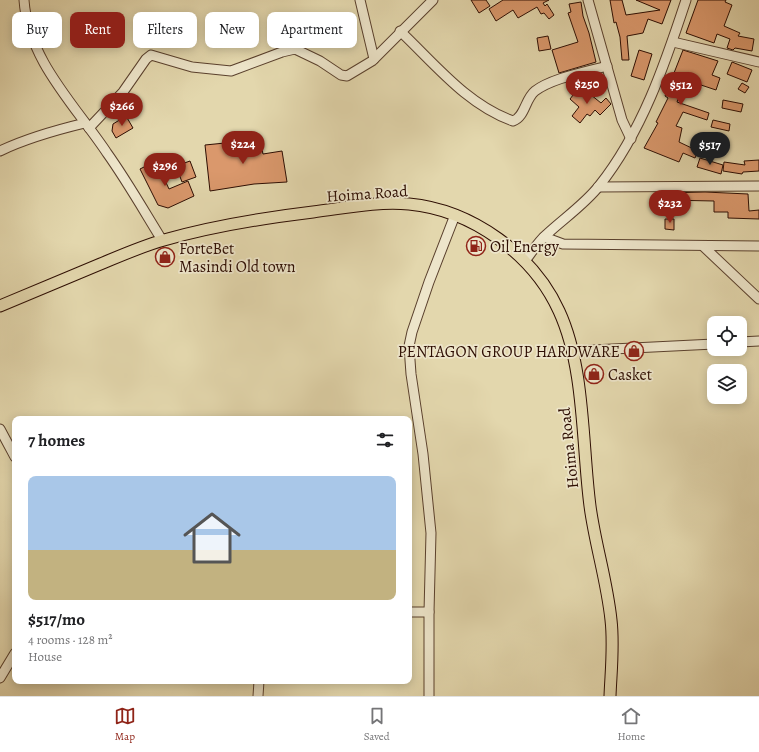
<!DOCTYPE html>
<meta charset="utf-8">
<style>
:root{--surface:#fff;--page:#f2f2f2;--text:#202124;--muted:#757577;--line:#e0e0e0;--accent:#8f2418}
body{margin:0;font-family:Alegreya,serif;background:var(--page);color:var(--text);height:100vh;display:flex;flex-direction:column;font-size:15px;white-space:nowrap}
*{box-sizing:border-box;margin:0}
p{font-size:13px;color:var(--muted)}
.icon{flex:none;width:22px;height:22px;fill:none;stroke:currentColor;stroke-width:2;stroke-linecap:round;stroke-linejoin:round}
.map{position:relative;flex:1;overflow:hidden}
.side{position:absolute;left:12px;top:416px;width:400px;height:268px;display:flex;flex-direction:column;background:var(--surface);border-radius:8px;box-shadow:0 2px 10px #0003}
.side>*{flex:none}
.top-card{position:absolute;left:12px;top:12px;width:400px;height:36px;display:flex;gap:8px}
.buttons{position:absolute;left:707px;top:316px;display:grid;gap:8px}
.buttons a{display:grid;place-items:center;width:40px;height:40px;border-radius:8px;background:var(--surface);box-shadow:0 2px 10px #0003;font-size:20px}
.price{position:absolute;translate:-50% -34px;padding:0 9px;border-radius:14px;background:var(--accent);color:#fff;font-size:13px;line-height:26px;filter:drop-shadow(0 1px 2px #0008)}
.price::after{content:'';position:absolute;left:50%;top:24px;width:12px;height:9px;margin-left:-6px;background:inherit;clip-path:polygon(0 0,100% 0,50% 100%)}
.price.selected{background:#222;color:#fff}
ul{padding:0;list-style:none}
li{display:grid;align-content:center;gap:8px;height:212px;padding:0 16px}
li+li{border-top:1px solid var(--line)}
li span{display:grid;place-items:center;height:124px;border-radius:8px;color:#555}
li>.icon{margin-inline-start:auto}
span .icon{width:72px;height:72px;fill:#fffc;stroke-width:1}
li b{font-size:17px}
h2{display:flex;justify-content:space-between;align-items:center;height:48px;padding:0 16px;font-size:17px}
.tag{padding:0 14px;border-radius:8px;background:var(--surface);box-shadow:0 2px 10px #0003;font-size:14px;line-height:36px}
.tag.selected{background:var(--accent);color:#fff}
.tabs{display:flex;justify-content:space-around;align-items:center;height:56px;border-top:1px solid var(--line);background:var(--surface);font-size:11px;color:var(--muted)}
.tabs a{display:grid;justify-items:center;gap:2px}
.tabs .selected{color:var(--accent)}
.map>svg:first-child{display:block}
.building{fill:#da986c;stroke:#2d0d02}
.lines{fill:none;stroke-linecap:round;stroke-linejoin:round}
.minor-casing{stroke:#5a402d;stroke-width:11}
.major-casing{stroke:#2d0d02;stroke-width:13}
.minor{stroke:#ede5ca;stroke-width:9}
.major{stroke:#e3d7ad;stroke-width:11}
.labels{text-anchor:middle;stroke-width:3.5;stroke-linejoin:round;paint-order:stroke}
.street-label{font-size:16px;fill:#2d0d02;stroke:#ede5ca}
.poi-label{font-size:16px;fill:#2d0d02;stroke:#ede5ca;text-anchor:start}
</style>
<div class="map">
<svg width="759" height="696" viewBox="0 0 759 696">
<rect width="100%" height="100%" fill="#e3d7ad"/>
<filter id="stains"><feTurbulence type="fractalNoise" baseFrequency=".005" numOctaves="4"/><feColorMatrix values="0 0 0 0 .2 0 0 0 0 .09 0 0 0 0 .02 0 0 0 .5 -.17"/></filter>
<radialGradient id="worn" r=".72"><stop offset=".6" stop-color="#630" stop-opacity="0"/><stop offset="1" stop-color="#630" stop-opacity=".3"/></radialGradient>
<g class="building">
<polygon points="471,0 486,0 490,6 479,13"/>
<polygon points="503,0 549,0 543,3 545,6 547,4 554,15 549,19 544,13 541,14 537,7 518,18 513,10 496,21 489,9"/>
<polygon points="610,0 622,0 626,15 660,10 636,0 671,0 662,24 648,19 643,33 627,36 629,60 622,60 620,37 616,22 614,23"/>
<polygon points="698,0 726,0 725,2 732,5 724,26 740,33 738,36 754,39 752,51 735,48 733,50 727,48 730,39 717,34 714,43 686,33"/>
<polygon points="581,2 583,16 589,33 596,62 559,73 552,50 578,42 568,13 571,12 569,4"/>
<polygon points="548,36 551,49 539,51 537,38"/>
<polygon points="639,50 652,54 644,80 631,76"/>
<polygon points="683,50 718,61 712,75 720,78 716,90 692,82 690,87 684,83 677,102 709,113 707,120 683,112 676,126 682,128 679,142 698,151 695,158 683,153 679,162 644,148 658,123 656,122 668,98 665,96"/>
<polygon points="732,62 752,70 747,82 727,74"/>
<polygon points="596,75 599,82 584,87 581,79"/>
<polygon points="742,83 749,87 745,93 738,89"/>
<polygon points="580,86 601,103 606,98 611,104 600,115 595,110 590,116 587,114 580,123 572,116 579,107 570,99"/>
<polygon points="723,100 743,104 741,112 722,108"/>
<polygon points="126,116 133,128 116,138 112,131 113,124"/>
<polygon points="713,120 730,124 729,131 711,127"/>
<polygon points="240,137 241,144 260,141 263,154 282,151 287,182 254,184 210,191 205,145 225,143 225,139"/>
<polygon points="700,158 723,165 721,174 697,167"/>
<polygon points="759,160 759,171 743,172 742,174 723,171 724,162 745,165 744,161"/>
<polygon points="156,161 169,189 188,181 194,196 168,208 158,205 140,169"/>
<polygon points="190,161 196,177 182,182 176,166"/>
<polygon points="705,192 748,194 749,211 759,210 759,219 728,218 728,212 714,212 714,201 666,200 666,193"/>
<polygon points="665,219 674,219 674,230 665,229"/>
</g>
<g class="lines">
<g class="minor-casing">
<g id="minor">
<path d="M24,0c4,60 51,105 83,153 20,28 37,58 55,87"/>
<polyline points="360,0 374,59"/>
<polyline points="588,0 622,120 631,139"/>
<path d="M400,31c34,32 67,74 113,90 12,-4 12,-22 22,-30 17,-13 51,-19 72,-25"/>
<polyline points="673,42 759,62"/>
<polyline points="89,128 123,92 146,59 151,55 192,67 231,71 282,52 295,49 320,61 341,75 347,76 372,61 433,0"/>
<path d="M0,151c27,-13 56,-21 85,-28"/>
<polyline points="598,187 759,186"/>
<polyline points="544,237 563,244 759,246"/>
<polyline points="704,247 759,299"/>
<path d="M525,261c7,-9 13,-19 21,-26 17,-16 39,-31 53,-49 43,-54 66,-122 87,-186"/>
<polyline points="740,342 759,341"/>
<polyline points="572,351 714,344"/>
<polyline points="0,429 15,457"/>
<polyline points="409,612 429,612"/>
<polyline points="0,678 15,653"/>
<polyline points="258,696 259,681"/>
<polyline points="429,696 429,612 431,533 423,454 411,374 409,346 412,332 429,282 455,215"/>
</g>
</g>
<g class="major-casing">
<path id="major" d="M0,306c33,-14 65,-27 98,-41 22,-9 44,-19 66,-25 49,-14 99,-22 149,-28 32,-4 64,-11 96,-8 63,6 124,50 150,107 26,56 23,134 31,195 5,38 17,75 21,114 3,25 0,51 -1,76"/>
</g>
<use href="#minor" class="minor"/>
<use href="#major" class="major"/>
</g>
<defs>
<g id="fuel-ring" transform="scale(1)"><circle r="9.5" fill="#ede5ca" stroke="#8f2418" stroke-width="1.5"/><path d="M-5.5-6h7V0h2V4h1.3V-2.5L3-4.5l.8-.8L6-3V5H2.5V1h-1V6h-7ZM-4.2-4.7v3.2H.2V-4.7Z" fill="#8f2418"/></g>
<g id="shop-ring" transform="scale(1)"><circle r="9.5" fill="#ede5ca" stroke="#8f2418" stroke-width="1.5"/><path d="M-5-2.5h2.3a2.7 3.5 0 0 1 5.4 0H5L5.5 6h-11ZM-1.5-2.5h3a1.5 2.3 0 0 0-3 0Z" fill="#8f2418"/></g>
</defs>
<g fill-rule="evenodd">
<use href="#fuel-ring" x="476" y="246"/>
<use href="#shop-ring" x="165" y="257"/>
<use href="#shop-ring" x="634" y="351"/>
<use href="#shop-ring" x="594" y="374"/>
</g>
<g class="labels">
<g class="street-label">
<text transform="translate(367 193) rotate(-4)" y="6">Hoima Road</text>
<text transform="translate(568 448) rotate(-96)" y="6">Hoima Road</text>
</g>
<g class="poi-label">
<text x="490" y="252">Oil Energy</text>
<text x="179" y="254">ForteBet<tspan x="179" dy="18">Masindi Old town</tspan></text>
<text x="620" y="357" text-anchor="end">PENTAGON GROUP HARDWARE</text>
<text x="608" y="380">Casket</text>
</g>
</g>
<rect width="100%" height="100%" filter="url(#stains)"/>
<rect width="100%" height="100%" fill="url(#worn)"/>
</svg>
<div class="buttons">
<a><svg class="icon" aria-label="locate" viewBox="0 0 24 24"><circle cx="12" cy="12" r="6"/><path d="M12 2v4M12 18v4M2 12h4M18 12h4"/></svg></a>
<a><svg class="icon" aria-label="layers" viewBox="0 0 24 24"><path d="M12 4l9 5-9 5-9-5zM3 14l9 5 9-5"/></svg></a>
</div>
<b class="price" style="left:587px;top:105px">$250</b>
<b class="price" style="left:681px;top:106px">$512</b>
<b class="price" style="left:122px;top:127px">$266</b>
<b class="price" style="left:243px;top:165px">$224</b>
<b class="price selected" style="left:710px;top:166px">$517</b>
<b class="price" style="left:165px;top:187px">$296</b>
<b class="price" style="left:670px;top:224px">$232</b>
<div class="top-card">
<a class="tag">Buy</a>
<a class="tag selected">Rent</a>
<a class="tag">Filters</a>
<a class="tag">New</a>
<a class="tag">Apartment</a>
</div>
<section class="side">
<h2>7 homes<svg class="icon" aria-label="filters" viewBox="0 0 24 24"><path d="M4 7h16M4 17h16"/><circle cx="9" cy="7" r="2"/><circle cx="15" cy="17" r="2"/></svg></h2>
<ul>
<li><span style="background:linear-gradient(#a9c7e8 60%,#c2b280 0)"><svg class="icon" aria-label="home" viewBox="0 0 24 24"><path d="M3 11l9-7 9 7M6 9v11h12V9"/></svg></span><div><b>$517/mo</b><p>4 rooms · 128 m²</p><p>House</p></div></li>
</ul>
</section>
</div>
<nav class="tabs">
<a class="selected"><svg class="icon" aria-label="map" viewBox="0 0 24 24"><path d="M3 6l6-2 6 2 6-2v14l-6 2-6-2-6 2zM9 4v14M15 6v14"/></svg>Map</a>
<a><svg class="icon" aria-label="saved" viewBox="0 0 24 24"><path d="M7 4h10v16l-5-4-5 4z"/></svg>Saved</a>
<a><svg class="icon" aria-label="home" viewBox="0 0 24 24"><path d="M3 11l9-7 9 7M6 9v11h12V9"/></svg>Home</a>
</nav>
